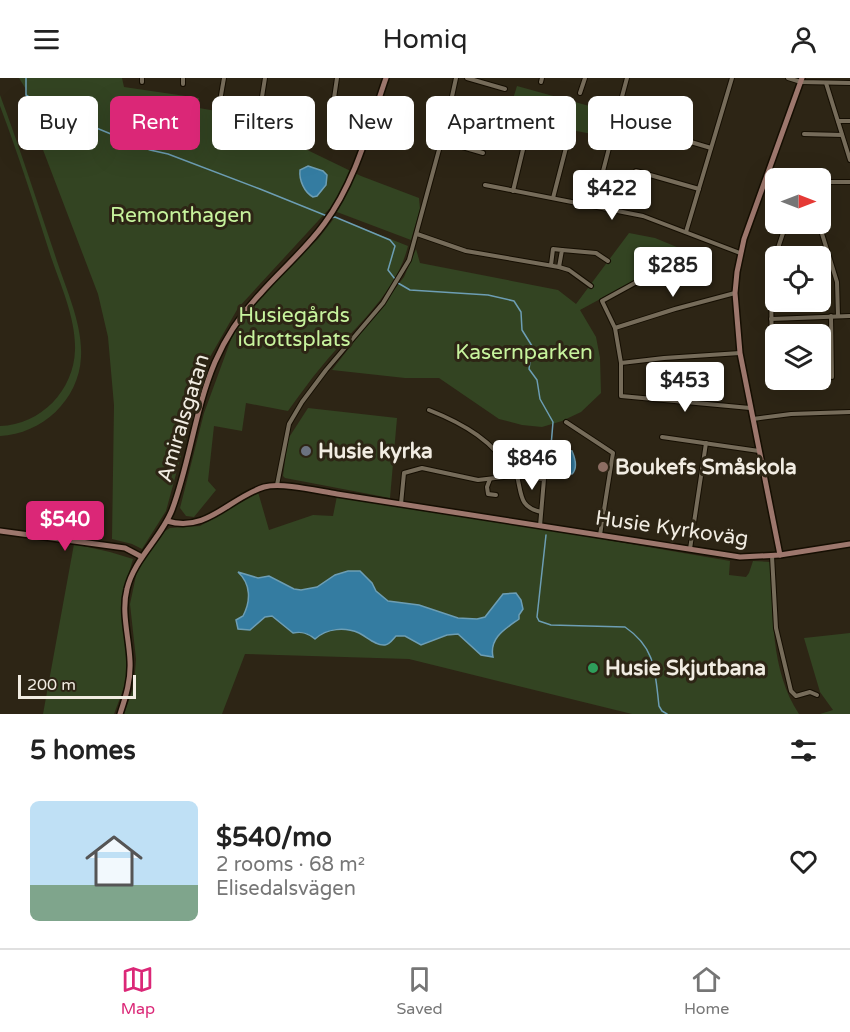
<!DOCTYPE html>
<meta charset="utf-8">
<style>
:root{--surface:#fff;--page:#f6f6f6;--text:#222;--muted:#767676;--line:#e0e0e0;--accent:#db2777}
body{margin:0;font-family:"Varela Round",sans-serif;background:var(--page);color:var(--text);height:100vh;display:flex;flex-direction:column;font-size:22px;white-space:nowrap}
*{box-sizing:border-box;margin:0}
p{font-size:20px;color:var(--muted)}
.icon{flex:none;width:33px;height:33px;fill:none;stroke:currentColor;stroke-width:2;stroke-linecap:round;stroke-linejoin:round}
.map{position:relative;height:636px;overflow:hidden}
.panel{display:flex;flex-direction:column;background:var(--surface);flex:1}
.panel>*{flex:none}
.hud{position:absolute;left:18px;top:18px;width:814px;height:54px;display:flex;gap:12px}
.needle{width:39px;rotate:90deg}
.fabs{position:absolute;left:765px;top:90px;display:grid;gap:12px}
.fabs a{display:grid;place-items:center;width:66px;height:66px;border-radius:9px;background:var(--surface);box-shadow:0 6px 24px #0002;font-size:30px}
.scale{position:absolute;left:18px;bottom:15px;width:118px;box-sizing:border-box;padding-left:6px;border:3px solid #f1ece2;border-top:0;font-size:16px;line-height:21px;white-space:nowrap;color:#f1ece2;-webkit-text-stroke:4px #2d2515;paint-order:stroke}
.price{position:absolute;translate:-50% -51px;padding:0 14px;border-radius:6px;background:#fff;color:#222;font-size:20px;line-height:39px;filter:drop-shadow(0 2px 3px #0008)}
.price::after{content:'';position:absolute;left:50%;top:36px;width:18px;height:14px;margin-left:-9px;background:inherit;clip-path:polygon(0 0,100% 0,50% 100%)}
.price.current{background:var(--accent);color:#fff}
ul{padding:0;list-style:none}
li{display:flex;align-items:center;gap:18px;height:150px;padding:0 30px}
li span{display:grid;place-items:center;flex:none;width:168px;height:120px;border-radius:9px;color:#555}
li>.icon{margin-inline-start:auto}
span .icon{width:72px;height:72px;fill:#fffc;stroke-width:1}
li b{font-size:26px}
h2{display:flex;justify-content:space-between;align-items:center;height:72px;padding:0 30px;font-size:26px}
.tag{padding:0 21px;border-radius:9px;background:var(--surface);box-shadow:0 6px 24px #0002;font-size:21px;line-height:54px}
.tag.current{background:var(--accent);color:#fff}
header{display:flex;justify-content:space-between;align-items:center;height:78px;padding:0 30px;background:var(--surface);font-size:27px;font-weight:600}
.dock{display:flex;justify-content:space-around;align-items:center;height:84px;border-top:2px solid var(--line);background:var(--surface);font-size:16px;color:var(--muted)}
.dock a{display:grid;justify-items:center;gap:3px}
.dock .current{color:var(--accent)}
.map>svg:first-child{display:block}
.green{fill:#342}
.water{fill:#347ca1;stroke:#6d9eb4;stroke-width:1.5}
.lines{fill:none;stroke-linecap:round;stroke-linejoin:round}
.stream{stroke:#6d9eb4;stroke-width:1.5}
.street-casing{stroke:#150e02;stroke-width:6}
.secondary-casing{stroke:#150e02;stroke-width:8}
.street{stroke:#766c5a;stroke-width:4}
.secondary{stroke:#9d776d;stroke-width:5}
.worship-dot{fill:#6b7280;stroke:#2d2515;stroke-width:2}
.education-dot{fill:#8d6e63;stroke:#2d2515;stroke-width:2}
.leisure-dot{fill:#2e9e5b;stroke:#2d2515;stroke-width:2}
.labels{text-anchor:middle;stroke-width:6;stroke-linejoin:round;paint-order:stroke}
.park-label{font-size:21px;fill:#c7f39d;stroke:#2d2515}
.street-label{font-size:21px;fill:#f1ece2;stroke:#2d2515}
.poi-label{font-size:21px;font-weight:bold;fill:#f1ece2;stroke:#2d2515;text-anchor:start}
</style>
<header><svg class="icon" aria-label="menu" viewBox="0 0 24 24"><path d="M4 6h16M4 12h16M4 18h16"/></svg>Homiq<svg class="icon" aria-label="person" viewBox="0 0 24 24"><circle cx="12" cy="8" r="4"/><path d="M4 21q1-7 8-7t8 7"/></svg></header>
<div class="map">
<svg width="850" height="636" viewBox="0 0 850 636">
<rect width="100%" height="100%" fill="#2d2515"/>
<g class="green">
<polygon points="19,0 122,0 124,9 199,20 199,30 239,37 238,48 276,54 275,64 297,67 361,98 419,120 420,131 411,162 329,131 238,230 206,286 166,433 142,471 132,466 112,461 114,327 108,259 98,216 24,22 27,13"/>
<polygon points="517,8 640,42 635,64 507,40"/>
<path d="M0,17c20,53 37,107 55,160 10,32 28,69 26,102 -2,43 -39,77 -81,79v-10c41,-1 74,-36 75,-76 1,-31 -14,-64 -24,-93 -16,-50 -32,-101 -51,-151z"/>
<path d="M335,139l73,29c-12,49 -56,83 -86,120 -12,14 -23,30 -34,45l-42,-8 -4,28 -28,-5 -6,55 8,9 -22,27 -8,-1 -6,-8 24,-95 29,-79 27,-38 58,-57z"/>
<polygon points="629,155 655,160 684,172 670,183 580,232 596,259 600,280 601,315 581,334 562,343 542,349 522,347 499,341 439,300 405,300 332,292 404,199 416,171 420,185 558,212 576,226"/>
<polygon points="308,330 397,340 390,420 285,400 283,398 288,361"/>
<path d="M258,414l11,38 44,-15 20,1 4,-20 78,11 315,54 -1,14 17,2 3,-4 4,-12 18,1c2,51 -1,108 28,152h-167l-223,-55 -164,-5 -23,60h-98l10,-28 2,-27 -6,-55 7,-33 28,-40 5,-3 30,-2z"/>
<polygon points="74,466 110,474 133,481 121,522 127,583 126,604 114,636 43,636"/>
<polygon points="850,555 850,636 820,636 833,632 820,614 804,560"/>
</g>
<g class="water">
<path d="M308,88l15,5 4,4 -1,10 -9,11 -4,1c-9,-5 -14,-17 -13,-27z"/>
<path d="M552,369l10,9 6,-6 4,1c3,7 6,17 0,23l-8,-1 -6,5h-10z"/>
<path d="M348,493h12l12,12 4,8 12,10 31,4 39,13 19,1 8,-2 18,-23 13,-1 5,7 2,9 -4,6v4c-14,10 -30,19 -26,38l-12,-2 -23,-21 -11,1 -26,10 -16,-9h-9c-3,3 -6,8 -11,9 -9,1 -18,-8 -26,-12 -14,-6 -32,-5 -44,6 -7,-6 -13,-8 -22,-6l-21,-17 -7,1 -15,13 -12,-1 -2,-9 7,-4c8,-15 8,-32 -5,-44l20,6 11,-2 25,13 7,1 16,-3 18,-12z"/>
</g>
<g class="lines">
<g class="stream">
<polyline points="26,0 26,17 63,41 72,40 150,72 168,76 260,111 327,138"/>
<polyline points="331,140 335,139 390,162 395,168 388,192 395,201"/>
<polyline points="398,205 410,212 488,217 514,223 521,234 522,252 532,268 529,291 537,302 540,321 553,344 551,368"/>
<path d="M546,457l-9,82 2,4 12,4 74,2c31,21 30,45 34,79l3,5 5,3"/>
</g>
<g class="street-casing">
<g id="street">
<polyline points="467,0 505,11"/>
<polyline points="788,0 801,4 850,5"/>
<polyline points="142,4 142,0"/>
<polyline points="541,4 542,0"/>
<polyline points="826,5 850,82"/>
<polyline points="183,6 183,0"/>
<polyline points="580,15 585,0"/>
<polyline points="220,23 224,0"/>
<polyline points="620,26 627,0"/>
<polyline points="333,27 337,0"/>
<polyline points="451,30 494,43"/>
<polyline points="838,43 850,43"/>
<polyline points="258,44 265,0"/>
<polyline points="647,51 711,70"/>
<polyline points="804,56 842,57"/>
<polyline points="442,63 483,75"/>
<polyline points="636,93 699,111"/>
<polyline points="765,102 776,104"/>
<polyline points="820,104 850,104"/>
<polyline points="485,107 643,138 740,175"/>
<polyline points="513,113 527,55"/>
<polyline points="553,120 568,62"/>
<polyline points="594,128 609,70"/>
<polyline points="819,146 837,204 838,238"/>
<polyline points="686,154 732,0"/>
<polyline points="417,156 466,173 559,189 562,172 553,171 551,187"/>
<polyline points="562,172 596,175 608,183"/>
<polyline points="675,183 602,223 615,250 621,285 621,318 750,330"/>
<polyline points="559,189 569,192 591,208"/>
<polyline points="831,238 832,299"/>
<polyline points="771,241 850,238"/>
<polyline points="615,250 675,231 735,215"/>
<polyline points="621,285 664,280 740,275"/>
<polyline points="772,300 771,191 786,146"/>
<path d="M429,332c33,13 68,32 84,66"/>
<polyline points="753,341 791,336 850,334"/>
<polyline points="566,344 613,375 600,457"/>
<polyline points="662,359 759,373"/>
<path d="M517,398c5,19 2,31 24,36"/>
<polyline points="490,401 487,409 488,416 496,417"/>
<polyline points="277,407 289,346 302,324 326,292 383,225 409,182 446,46 456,0"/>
<polyline points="401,426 404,395 422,390 478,402 513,398 544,401 540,448"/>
<polyline points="690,471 706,365"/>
<polyline points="772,478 776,550 791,613 796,618 810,614 817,617"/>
</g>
</g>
<g class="secondary-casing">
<g id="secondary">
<path d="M167,443c40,12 62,-23 97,-34 18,-5 54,4 73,7l403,63 40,-2 70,-11"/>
<polyline points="0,453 125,470 142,479"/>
<polyline points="780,477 740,275 735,215 737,194 744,161 802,0"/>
<path d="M120,636c6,-18 11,-34 10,-53 -1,-24 -9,-49 -3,-72 7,-30 34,-51 45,-79 18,-48 23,-101 43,-148 11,-25 27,-49 45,-68 21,-24 46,-45 64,-70 32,-43 45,-97 62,-146"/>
</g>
</g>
<use href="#street" class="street"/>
<use href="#secondary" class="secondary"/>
</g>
<circle class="worship-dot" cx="306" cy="373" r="6"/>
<circle class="education-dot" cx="603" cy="389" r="6"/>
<circle class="leisure-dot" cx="593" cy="590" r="6"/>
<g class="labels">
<g class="park-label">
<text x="181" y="144">Remonthagen</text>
<text x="294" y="244">Husiegårds<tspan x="294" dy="24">idrottsplats</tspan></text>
<text x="524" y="281">Kasernparken</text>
</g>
<g class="street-label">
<text transform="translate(183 340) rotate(-73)" y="7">Amiralsgatan</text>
<text transform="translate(672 450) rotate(8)" y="7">Husie Kyrkoväg</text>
</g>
<g class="poi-label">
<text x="318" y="380">Husie kyrka</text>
<text x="615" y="396">Boukefs Småskola</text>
<text x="605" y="597">Husie Skjutbana</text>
</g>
</g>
</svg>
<div class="fabs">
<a><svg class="needle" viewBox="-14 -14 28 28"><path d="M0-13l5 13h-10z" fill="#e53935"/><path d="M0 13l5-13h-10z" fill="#767676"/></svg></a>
<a><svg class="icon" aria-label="locate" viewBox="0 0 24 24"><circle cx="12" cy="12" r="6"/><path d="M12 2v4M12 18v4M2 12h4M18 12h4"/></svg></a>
<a><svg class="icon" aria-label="layers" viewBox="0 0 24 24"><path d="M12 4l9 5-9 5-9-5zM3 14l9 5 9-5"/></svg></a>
</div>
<div class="scale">200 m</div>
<b class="price" style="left:612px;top:143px">$422</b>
<b class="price" style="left:673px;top:220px">$285</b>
<b class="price" style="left:685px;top:335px">$453</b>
<b class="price" style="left:532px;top:413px">$846</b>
<b class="price current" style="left:65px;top:474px">$540</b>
<div class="hud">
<a class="tag">Buy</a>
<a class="tag current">Rent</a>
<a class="tag">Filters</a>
<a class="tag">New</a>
<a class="tag">Apartment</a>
<a class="tag">House</a>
</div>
</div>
<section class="panel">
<h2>5 homes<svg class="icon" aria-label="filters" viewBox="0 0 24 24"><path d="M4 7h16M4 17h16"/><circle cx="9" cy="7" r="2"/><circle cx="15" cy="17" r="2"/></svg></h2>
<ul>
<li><span style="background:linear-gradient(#bfe0f5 70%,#7fa58c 0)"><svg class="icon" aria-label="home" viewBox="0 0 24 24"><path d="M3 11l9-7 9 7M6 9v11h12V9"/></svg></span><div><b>$540/mo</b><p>2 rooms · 68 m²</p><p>Elisedalsvägen</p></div><svg class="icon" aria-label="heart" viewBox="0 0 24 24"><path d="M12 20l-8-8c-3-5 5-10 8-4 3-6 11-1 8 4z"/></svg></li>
</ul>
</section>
<nav class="dock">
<a class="current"><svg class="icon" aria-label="map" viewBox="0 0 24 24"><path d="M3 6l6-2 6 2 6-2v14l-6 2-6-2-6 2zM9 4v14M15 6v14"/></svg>Map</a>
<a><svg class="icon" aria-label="saved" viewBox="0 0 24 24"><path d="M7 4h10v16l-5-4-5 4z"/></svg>Saved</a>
<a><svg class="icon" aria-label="home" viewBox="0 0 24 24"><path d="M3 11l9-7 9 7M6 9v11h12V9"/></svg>Home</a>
</nav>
